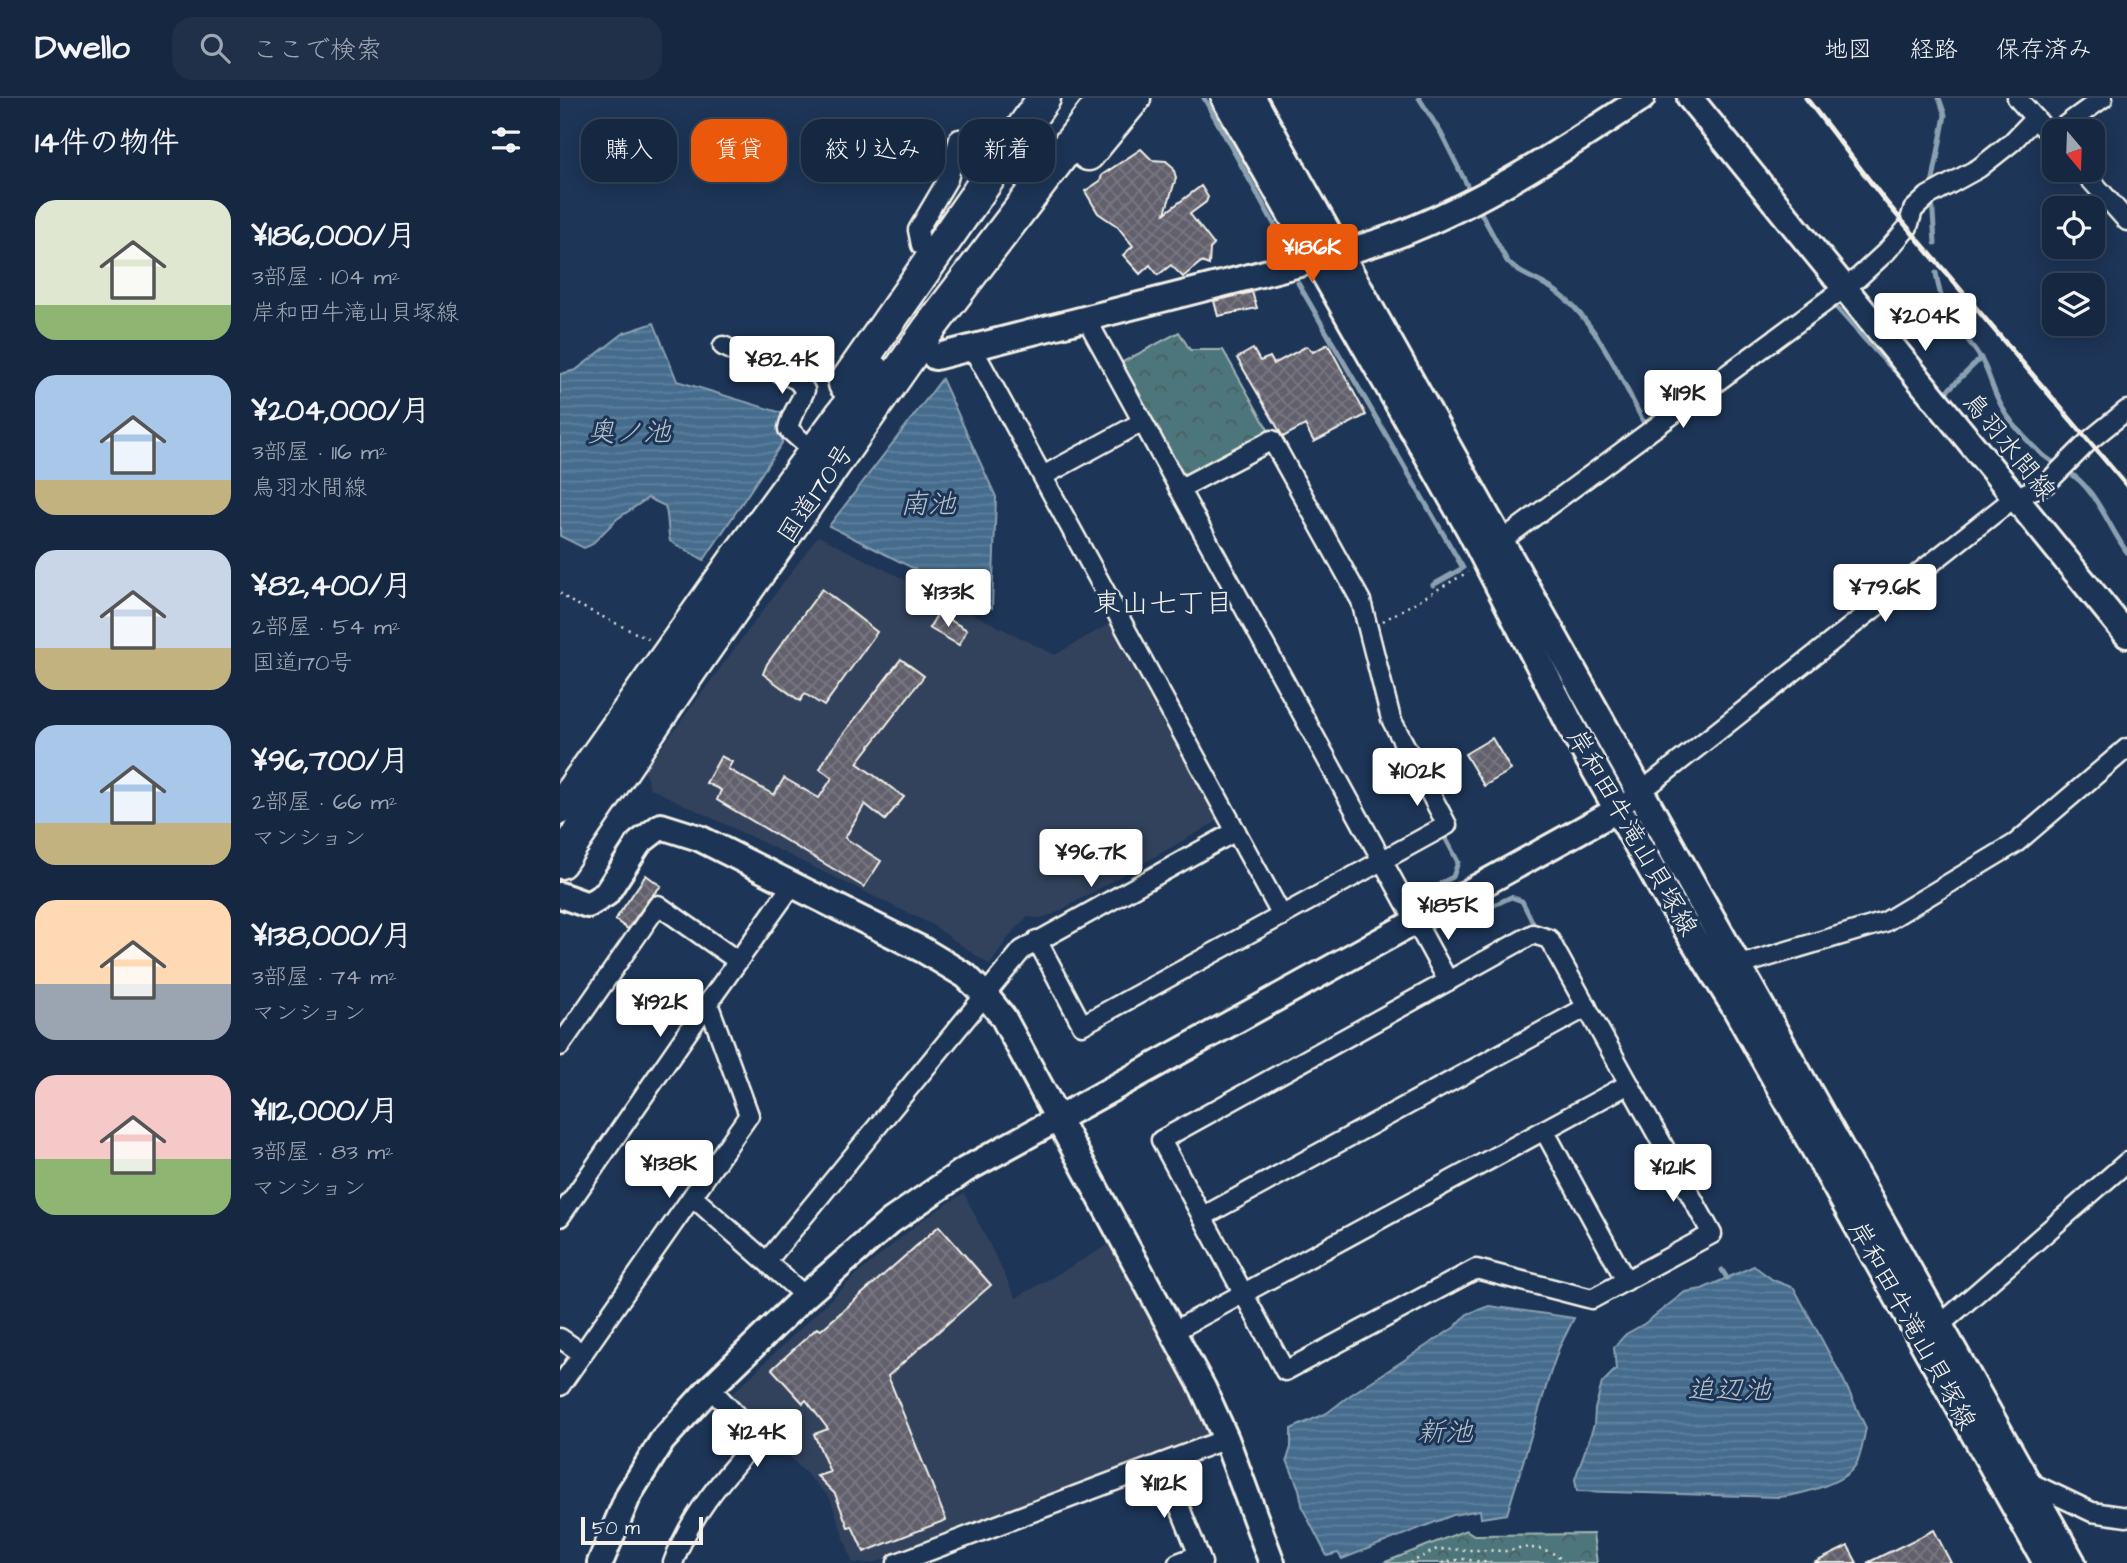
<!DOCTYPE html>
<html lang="ja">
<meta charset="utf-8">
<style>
:root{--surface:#162841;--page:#1f3048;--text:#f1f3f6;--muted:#9ea6b1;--line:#35445a;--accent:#ea580c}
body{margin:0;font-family:"Architects Daughter","Klee One",sans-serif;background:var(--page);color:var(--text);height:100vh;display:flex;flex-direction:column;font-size:26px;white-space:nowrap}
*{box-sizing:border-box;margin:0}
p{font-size:23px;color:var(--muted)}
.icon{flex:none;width:38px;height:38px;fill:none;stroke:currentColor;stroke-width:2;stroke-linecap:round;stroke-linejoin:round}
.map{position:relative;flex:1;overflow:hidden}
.side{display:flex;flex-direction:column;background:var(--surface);width:560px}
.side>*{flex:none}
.guide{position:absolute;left:21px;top:21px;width:665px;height:63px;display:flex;gap:14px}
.needle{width:46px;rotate:161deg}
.buttons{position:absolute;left:1482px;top:21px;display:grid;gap:14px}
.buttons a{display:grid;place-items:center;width:63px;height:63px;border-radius:14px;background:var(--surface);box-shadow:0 4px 18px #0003,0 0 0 2px var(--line);font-size:35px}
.scale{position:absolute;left:21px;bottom:18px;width:122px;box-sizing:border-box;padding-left:7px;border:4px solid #f4f1e8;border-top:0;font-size:19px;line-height:24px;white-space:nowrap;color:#f4f1e8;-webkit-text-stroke:5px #1d3557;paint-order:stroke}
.price{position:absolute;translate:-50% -60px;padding:0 16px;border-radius:7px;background:#fff;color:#222;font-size:23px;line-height:46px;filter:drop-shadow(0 2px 4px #0008)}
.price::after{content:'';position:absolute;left:50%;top:42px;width:21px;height:16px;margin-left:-10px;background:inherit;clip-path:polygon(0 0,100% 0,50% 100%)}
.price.current{background:var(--accent);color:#fff}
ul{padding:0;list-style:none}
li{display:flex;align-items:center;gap:21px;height:175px;padding:0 35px}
li span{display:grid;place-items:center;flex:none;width:196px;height:140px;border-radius:21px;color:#555}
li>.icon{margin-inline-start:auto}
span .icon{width:84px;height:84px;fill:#fffc;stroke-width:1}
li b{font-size:30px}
h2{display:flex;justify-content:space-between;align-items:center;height:84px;padding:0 35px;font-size:30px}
.tag{padding:0 24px;border-radius:21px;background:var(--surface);box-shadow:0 4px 18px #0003,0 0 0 2px var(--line);font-size:24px;line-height:63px}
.tag.current{background:var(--accent);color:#fff}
header{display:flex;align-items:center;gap:42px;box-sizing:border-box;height:98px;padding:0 35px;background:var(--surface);border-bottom:2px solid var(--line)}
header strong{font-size:33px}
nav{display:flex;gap:38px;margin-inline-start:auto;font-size:24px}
.search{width:490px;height:63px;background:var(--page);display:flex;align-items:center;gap:18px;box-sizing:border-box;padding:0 24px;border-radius:21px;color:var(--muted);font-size:26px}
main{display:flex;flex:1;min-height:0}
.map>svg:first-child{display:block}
.built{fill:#32425d}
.park{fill:url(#park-crowns);stroke:#a1b4b2;stroke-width:2}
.water{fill:url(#water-rules);stroke:#8ba1b1;stroke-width:2}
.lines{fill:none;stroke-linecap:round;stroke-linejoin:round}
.stream{stroke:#8ba1b1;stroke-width:5}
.building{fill:url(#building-cross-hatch);stroke:#f4f1e8;stroke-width:2}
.street-casing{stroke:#f4f1e8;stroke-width:23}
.secondary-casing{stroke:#f4f1e8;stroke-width:30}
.primary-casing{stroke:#f4f1e8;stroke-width:32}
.highway-casing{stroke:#f4f1e8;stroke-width:37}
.path{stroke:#f4f1e8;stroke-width:2.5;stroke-dasharray:2 5;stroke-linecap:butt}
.street{stroke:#1d3557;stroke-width:18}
.secondary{stroke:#1d3557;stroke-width:24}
.primary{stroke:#1d3557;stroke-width:26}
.highway{stroke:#1d3557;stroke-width:32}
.rail{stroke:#f4f1e8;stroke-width:5}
.labels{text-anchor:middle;stroke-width:6;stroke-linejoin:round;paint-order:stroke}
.street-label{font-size:26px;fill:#f4f1e8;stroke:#1d3557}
.water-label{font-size:28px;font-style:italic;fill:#b7c2c8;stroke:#1d3557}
.neighbourhood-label{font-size:28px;fill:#f4f1e8;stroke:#1d3557}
</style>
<header>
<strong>Dwello</strong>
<div class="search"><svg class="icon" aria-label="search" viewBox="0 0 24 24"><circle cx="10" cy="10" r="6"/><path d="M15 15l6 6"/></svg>ここで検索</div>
<nav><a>地図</a><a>経路</a><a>保存済み</a></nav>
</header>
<main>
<section class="side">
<h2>14件の物件<svg class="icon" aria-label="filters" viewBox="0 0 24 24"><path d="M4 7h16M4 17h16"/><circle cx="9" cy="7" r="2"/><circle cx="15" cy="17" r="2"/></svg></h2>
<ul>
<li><span style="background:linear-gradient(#dfe7d0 75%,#8fb573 0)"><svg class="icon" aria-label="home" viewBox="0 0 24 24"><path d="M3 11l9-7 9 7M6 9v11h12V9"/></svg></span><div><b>¥186,000/月</b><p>3部屋 · 104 m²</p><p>岸和田牛滝山貝塚線</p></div></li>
<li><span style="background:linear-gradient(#a9c7e8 75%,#c2b280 0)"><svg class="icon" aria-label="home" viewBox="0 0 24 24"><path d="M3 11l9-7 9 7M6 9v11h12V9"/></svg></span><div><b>¥204,000/月</b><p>3部屋 · 116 m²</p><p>鳥羽水間線</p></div></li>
<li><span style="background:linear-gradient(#c9d6e8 70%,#c2b280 0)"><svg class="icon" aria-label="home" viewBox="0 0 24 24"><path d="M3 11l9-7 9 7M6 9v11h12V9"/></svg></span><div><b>¥82,400/月</b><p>2部屋 · 54 m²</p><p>国道170号</p></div></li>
<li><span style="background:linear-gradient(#a9c7e8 70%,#c2b280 0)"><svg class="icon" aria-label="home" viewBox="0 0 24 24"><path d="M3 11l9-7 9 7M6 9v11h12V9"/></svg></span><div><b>¥96,700/月</b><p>2部屋 · 66 m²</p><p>マンション</p></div></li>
<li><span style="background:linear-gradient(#ffd9b3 60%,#9aa5b1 0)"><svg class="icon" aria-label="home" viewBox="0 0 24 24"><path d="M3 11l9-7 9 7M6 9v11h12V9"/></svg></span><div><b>¥138,000/月</b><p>3部屋 · 74 m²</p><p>マンション</p></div></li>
<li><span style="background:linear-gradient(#f6c9c9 60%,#8fb573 0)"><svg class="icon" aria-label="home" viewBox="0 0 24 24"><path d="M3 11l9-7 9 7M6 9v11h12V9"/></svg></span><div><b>¥112,000/月</b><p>3部屋 · 83 m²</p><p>マンション</p></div></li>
</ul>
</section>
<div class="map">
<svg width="1567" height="1465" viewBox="0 0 1567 1465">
<defs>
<pattern id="park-crowns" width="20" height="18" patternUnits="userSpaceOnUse" patternTransform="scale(1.75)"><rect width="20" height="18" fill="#4e767b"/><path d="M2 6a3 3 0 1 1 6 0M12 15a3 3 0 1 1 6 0" fill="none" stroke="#4b5d5e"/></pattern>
<pattern id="water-rules" width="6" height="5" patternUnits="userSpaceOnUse" patternTransform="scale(1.75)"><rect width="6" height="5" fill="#456c8d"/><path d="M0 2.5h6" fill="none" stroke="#60819d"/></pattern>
<pattern id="building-cross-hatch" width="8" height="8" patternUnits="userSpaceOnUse" patternTransform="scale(1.75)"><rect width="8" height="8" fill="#62616c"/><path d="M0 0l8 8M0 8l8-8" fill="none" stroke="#797881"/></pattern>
</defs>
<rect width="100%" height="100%" fill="#1d3557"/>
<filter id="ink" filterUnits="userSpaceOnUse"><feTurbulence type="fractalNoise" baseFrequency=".0143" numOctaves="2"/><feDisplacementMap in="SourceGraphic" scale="14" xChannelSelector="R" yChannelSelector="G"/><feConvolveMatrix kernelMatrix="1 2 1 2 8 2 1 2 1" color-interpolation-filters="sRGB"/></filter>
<g filter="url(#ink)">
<g class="built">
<polygon points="258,438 495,557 552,524 661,721 494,816 480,820 467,819 447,841 430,867 371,826 90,690 84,673"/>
<polygon points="404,1095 456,1200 552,1145 603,1240 648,1336 314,1465 293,1465 270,1400 170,1298 295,1178 361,1123"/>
</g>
<g class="park">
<polygon points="619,234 630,252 663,252 710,335 627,377 618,372 561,265"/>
<polygon points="906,1432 914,1437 1033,1436 1037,1465 823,1465"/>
</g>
<g class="water">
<path d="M94,225l23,58 105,32v30l-78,117 -34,-19c-3,-12 -1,-23 -5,-35l-17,-8 -31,21 -26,26 -7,3 -24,-12v-162l16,-4 48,-37z"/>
<polygon points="382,281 436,399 432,510 269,428"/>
<path d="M1194,1168l19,14 21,8 49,91 23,49c-3,12 -4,27 -11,38 -12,18 -56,29 -76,31l-202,-6 -2,-12 19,-54 1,-16 7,-26 14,-14 -2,-22 12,-13 18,-10 41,-32 17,-3z"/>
<polygon points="929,1208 1014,1220 999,1250 990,1276 947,1416 921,1420 920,1412 893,1417 782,1461 778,1455 767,1458 743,1411 739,1391 727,1362 731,1349 731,1331 767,1315 789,1298 895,1229 907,1216"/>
</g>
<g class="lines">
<g class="stream">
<polyline points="644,0 723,142"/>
<polyline points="859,0 881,35 910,93"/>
<polyline points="1372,87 1385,17 1379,0"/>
<polyline points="1372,100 1375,145"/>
<path d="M920,113l27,50c12,14 34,19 50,31 39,29 64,86 86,129l5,2 4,-3"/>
<path d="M1376,175c7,46 21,49 44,84 8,13 11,27 17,40 9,22 40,58 61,68"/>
<polyline points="738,185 903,470 873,487"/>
<path d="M1275,208c24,26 46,54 72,76"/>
<polyline points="1385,295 1421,260"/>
<path d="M1507,373c29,17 41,55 60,81"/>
<polyline points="881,785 893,779 898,764 885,739"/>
<polyline points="901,823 951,799 962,803 973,825"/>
<polyline points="1162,1172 1167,1180"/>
</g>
</g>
<g class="building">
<polygon points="581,51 592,62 606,63 613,69 616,80 605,115 641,88 648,99 646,104 630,116 654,147 650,151 649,167 641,164 623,179 611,167 598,177 590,167 580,176 563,157 573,148 557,128 538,115 525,93 540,83 542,77"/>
<polygon points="692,194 697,210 658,218 654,203"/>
<polygon points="768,246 806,317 754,344 745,327 723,339 677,260 693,251 700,263 710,259 714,266 747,248 753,254"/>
<polygon points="262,491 317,534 264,608 245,596 240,603 203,576 207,566"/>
<polygon points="378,515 407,532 399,547 369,530"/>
<polygon points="341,561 364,578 297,665 344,699 325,722 305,706 285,740 321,763 304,789 157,702 161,692 146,685 161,658 172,664 168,671 214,697 224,680 259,700 272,680 260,671 268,656"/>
<polygon points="932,640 951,672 924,688 905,656"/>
<polygon points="86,777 101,788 89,801 68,831 55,822"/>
<polygon points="379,1128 431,1187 328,1278 386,1422 304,1454 292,1428 288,1429 275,1396 257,1378 270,1374 254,1336 268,1331 246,1302 243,1305 212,1271 257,1230 261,1232"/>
<polygon points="1374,1432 1391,1465 1307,1465"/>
<polygon points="1288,1448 1297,1465 1254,1465"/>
</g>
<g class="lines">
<g class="street-casing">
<g id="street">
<polyline points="1457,0 1483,29"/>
<polyline points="1497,33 1543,0"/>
<polyline points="1522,72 1567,123"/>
<polyline points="375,158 361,147 358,132 388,81 399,41"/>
<polyline points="526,220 888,883"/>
<path d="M163,248l74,34 8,10c-5,14 -15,25 -17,39l16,14"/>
<polyline points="412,249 722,818"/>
<polyline points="483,378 582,324"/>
<polyline points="941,443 1299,179 1327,153 1348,129 1353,112 1368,98 1419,70 1452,44 1475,20"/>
<polyline points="1059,711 1454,400 1486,386 1530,342 1567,312"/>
<polygon points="973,836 989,841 1152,1136 1032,1201 916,1171 725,1273 601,1042"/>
<polyline points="477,842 522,927 887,727 831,621 801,503 712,342 619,391"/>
<polyline points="1177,868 1325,824 1456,745 1567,650"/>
<polyline points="0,948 98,807 178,863"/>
<polyline points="984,1032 1066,1183"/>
<polyline points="134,1100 245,1198"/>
<polyline points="0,1119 148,905 233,786"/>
<polyline points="642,1119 1027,909"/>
<polyline points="207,1163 462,852 676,733"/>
<polyline points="1380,1227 1567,1064"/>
<polyline points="614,1233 1069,986"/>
<polyline points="0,1240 23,1256"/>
<polyline points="0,1288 189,1017 148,905"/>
<polyline points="602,1365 642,1465"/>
<polyline points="1467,1383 1532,1414 1567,1419"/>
<path d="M113,1465c17,-48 52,-87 85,-125l-48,-50"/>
<polyline points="337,1465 666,1341"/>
<polyline points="618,1465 639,1457"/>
</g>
</g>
<g class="secondary-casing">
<g id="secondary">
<polyline points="1130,0 1567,537"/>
<path d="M375,259l404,-103c19,-6 38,-11 56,-18 88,-33 169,-87 247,-138"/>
<polyline points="0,797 28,807 46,796 79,745 101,728 139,740 363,852 406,878 426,898 443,919 643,1290 666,1341 712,1465"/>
<polyline points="40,1465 69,1396 102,1343 150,1290 245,1198 331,1123 405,1072 1059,711"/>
</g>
</g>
<g class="primary-casing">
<g id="primary">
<polyline points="665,0 910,431 1012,630 1106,797 1176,910 1487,1465"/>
<polyline points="692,0 1512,1465"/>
</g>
</g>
<g class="highway-casing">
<g id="highway">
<polyline points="528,56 574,0"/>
<polyline points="285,286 484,0"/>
<polyline points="0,710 176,461 314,273"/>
<polyline points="0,764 131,571 368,232 545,0"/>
</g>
</g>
<g class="path">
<polyline points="0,495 10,503 90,542"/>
<polyline points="823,523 908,474"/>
<polyline points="850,1465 877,1451 948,1453 963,1449 982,1451 997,1457 1003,1465"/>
<polyline points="882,1465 902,1461 931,1465"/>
</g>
<use href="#street" class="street"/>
<use href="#secondary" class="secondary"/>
<use href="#primary" class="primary"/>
<use href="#highway" class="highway"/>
<polyline class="rail" points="1246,0 1326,104 1567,388"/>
</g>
</g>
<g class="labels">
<g class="street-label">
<text transform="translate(1450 348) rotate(51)" y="9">鳥羽水間線</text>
<text transform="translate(255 395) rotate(-56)" y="9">国道170号</text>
<text transform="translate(1073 734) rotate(60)" y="9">岸和田牛滝山貝塚線</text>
<text transform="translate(1353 1227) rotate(61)" y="9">岸和田牛滝山貝塚線</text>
</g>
<g class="water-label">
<text x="69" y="343">奥ノ池</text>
<text x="368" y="415">南池</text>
<text x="1169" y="1301">追辺池</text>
<text x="885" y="1343">新池</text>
</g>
<g class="neighbourhood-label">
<text x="603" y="514">東山七丁目</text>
</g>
</g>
</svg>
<div class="buttons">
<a><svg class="needle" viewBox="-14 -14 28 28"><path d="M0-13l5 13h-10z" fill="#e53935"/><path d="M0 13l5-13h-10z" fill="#9ea6b1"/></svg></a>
<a><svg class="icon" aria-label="locate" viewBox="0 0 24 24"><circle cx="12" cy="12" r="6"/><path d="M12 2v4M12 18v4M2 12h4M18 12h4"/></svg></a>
<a><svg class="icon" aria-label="layers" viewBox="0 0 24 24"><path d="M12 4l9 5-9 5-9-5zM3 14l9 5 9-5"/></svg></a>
</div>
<div class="scale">50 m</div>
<b class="price current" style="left:752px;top:186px">¥186K</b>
<b class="price" style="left:1365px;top:255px">¥204K</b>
<b class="price" style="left:222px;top:298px">¥82.4K</b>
<b class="price" style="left:1123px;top:332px">¥119K</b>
<b class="price" style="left:1325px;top:526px">¥79.6K</b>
<b class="price" style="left:388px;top:531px">¥133K</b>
<b class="price" style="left:857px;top:710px">¥102K</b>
<b class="price" style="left:531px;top:791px">¥96.7K</b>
<b class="price" style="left:888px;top:844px">¥185K</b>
<b class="price" style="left:100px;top:941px">¥192K</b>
<b class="price" style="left:109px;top:1102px">¥138K</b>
<b class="price" style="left:1113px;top:1106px">¥121K</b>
<b class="price" style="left:197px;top:1371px">¥124K</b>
<b class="price" style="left:604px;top:1422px">¥112K</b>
<div class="guide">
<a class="tag">購入</a>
<a class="tag current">賃貸</a>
<a class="tag">絞り込み</a>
<a class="tag">新着</a>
</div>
</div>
</main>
